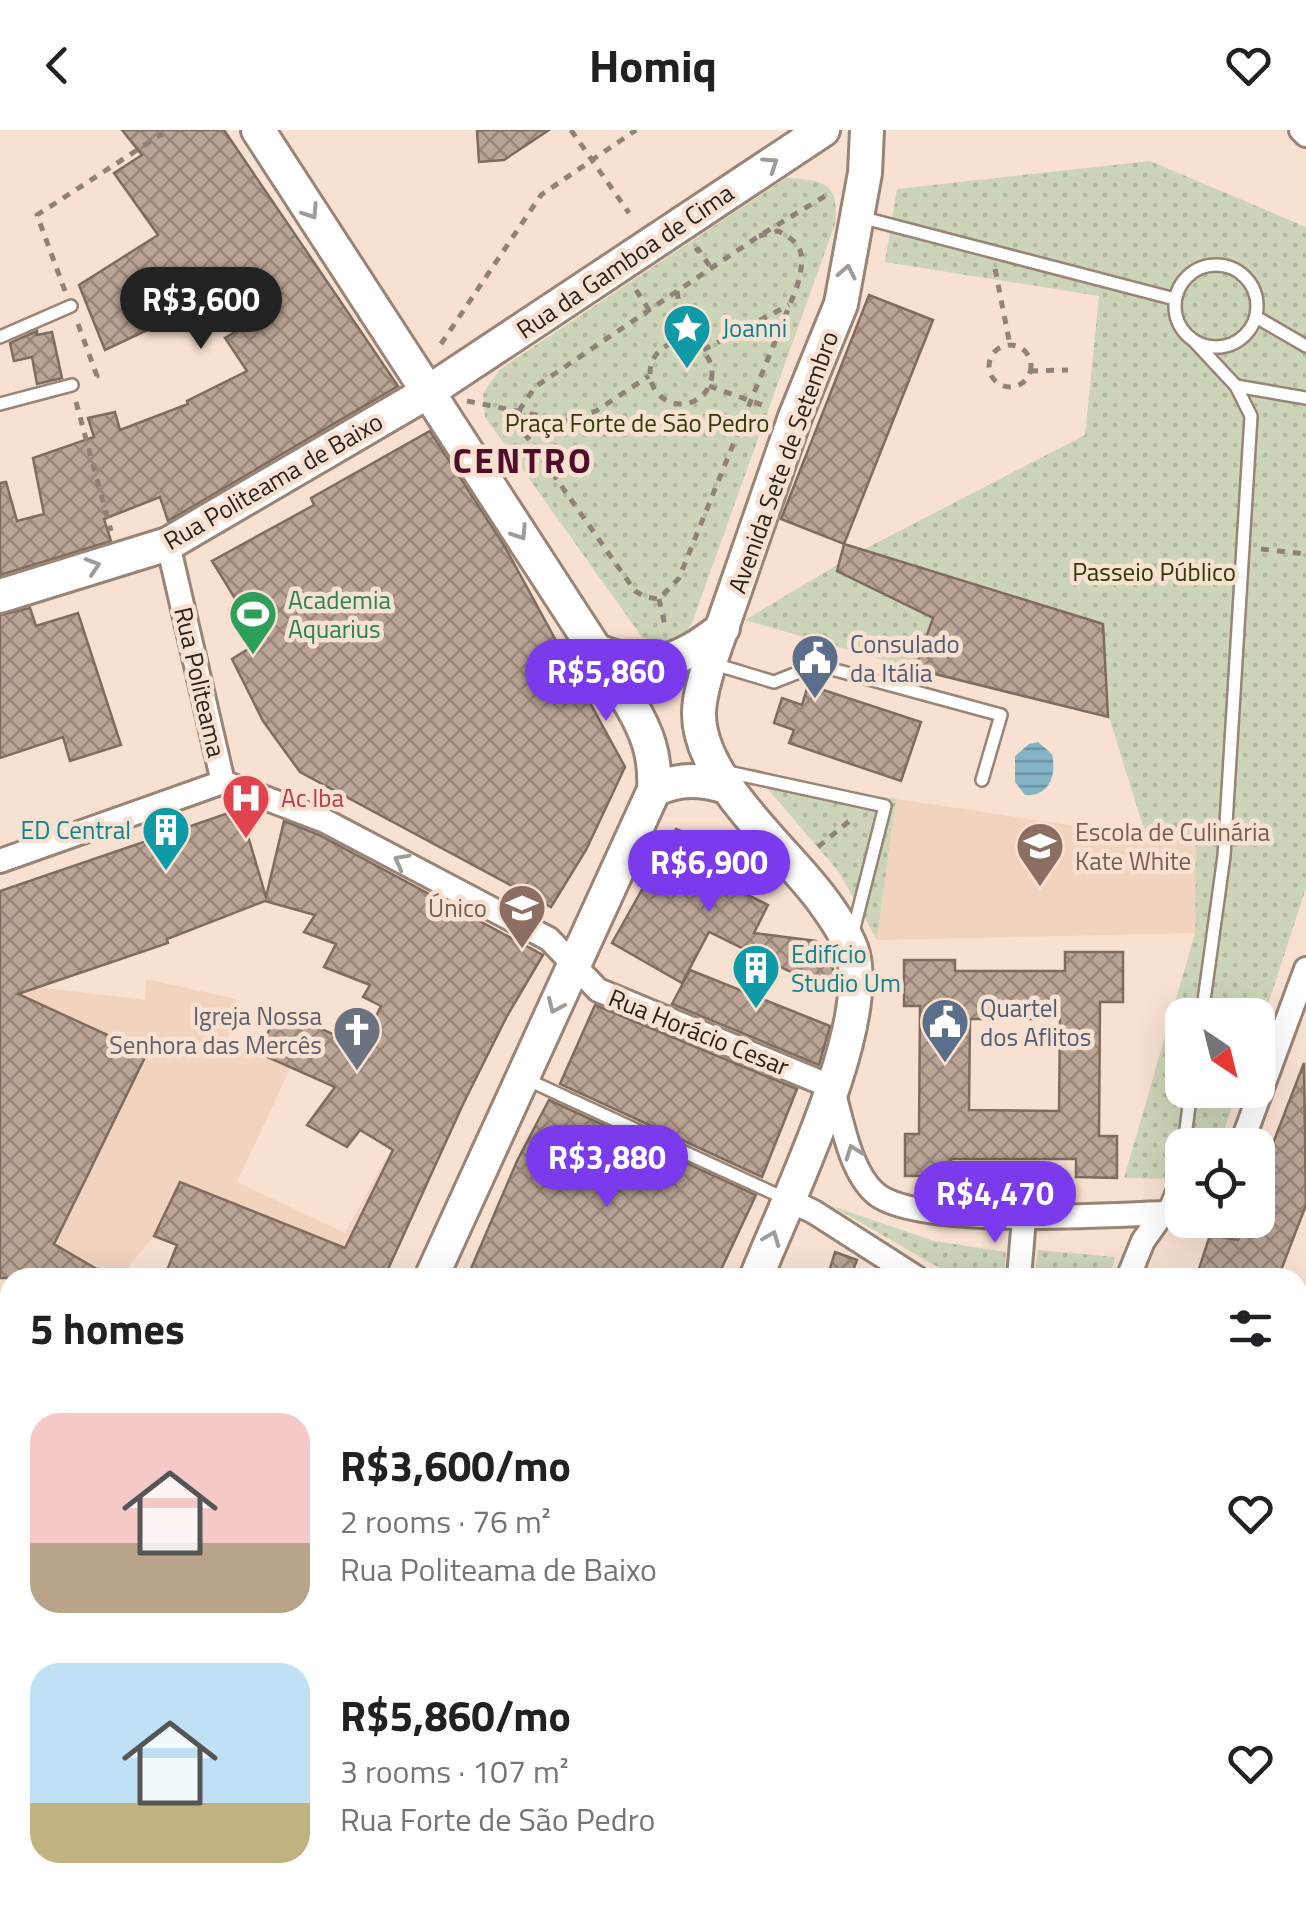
<!DOCTYPE html>
<meta charset="utf-8">
<style>
:root{--surface:#fff;--page:#f6f6f6;--text:#202124;--muted:#757577;--accent:#7c3aed}
body{margin:0;font-family:"Titillium Web",sans-serif;background:var(--page);color:var(--text);height:100vh;display:flex;flex-direction:column;font-size:38px;white-space:nowrap}
*{box-sizing:border-box;margin:0}
p{font-size:32px;color:var(--muted)}
.icon{flex:none;width:55px;height:55px;fill:none;stroke:currentColor;stroke-width:2;stroke-linecap:round;stroke-linejoin:round}
.map{position:relative;flex:1;overflow:hidden}
.sheet{position:absolute;left:0px;top:1138px;width:1308px;height:642px;display:flex;flex-direction:column;background:var(--surface);border-radius:30px 30px 0 0;box-shadow:0 10px 40px #0002}
.sheet>*{flex:none}
.needle{width:65px;rotate:145deg}
.tools{position:absolute;left:1165px;top:868px;display:grid;gap:20px}
.tools a{display:grid;place-items:center;width:110px;height:110px;border-radius:20px;background:var(--surface);box-shadow:0 10px 40px #0002;font-size:50px}
.price{position:absolute;translate:-50% -85px;padding:0 22px;border-radius:35px;background:var(--accent);color:#fff;font-size:32px;line-height:65px;filter:drop-shadow(0 2px 5px #0008)}
.price::after{content:'';position:absolute;left:50%;top:60px;width:30px;height:22px;margin-left:-15px;background:inherit;clip-path:polygon(0 0,100% 0,50% 100%)}
.price.active{background:#222;color:#fff}
ul{padding:0;list-style:none}
li{display:flex;align-items:center;gap:30px;height:250px;padding:0 30px}
li span{display:grid;place-items:center;flex:none;width:280px;height:200px;border-radius:30px;color:#555}
li>.icon{margin-inline-start:auto}
span .icon{width:120px;height:120px;fill:#fffc;stroke-width:1}
li b{font-size:42px}
h2{display:flex;justify-content:space-between;align-items:center;height:120px;padding:0 30px;font-size:42px}
header{display:flex;justify-content:space-between;align-items:center;height:130px;padding:0 30px;background:var(--surface);font-size:45px;font-weight:700}
.map>svg:first-child{display:block}
.built{fill:#f1d3be}
.park{fill:url(#park-dots)}
.water{fill:url(#water-rules)}
.building{fill:url(#building-cross-hatch);stroke:#806c5e;stroke-width:2.5;fill-rule:evenodd}
.lines{fill:none;stroke-linecap:round;stroke-linejoin:round}
.lane-casing{stroke:#998475;stroke-width:16}
.street-casing{stroke:#998475;stroke-width:28}
.secondary-casing{stroke:#998475;stroke-width:38}
.path{stroke:#918277;stroke-width:5;stroke-dasharray:8 8;stroke-linecap:butt}
.lane{stroke:#fff;stroke-width:11}
.street{stroke:#fff;stroke-width:22}
.secondary{stroke:#fff;stroke-width:32}
.oneway{stroke:#9f9b98}
.labels{text-anchor:middle;stroke-width:9;stroke-linejoin:round;paint-order:stroke}
.street-label{font-size:25px;fill:#29211b;stroke:#f8e1d1}
.culture-label{font-size:25px;fill:#0d838f;stroke:#f8e1d1;text-anchor:start}
.park-label{font-size:25px;fill:#303907;stroke:#f8e1d1}
.leisure-label{font-size:25px;fill:#27864d;stroke:#f8e1d1;text-anchor:start}
.service-label{font-size:25px;fill:#4e5e75;stroke:#f8e1d1;text-anchor:start}
.health-label{font-size:25px;fill:#be3a42;stroke:#f8e1d1;text-anchor:start}
.education-label{font-size:25px;fill:#785e54;stroke:#f8e1d1;text-anchor:start}
.worship-label{font-size:25px;fill:#5b616d;stroke:#f8e1d1;text-anchor:end}
.district-label{font-size:35px;font-weight:bold;letter-spacing:2.5px;fill:#500d2a;stroke:#f8e1d1}
</style>
<header><svg class="icon" aria-label="back" viewBox="0 0 24 24"><path d="M15 5l-7 7 7 7"/></svg>Homiq<svg class="icon" aria-label="heart" viewBox="0 0 24 24"><path d="M12 20l-8-8c-3-5 5-10 8-4 3-6 11-1 8 4z"/></svg></header>
<div class="map">
<svg width="1306" height="1778" viewBox="0 0 1306 1778">
<defs>
<pattern id="park-dots" width="8" height="8" patternUnits="userSpaceOnUse" patternTransform="scale(2.5)"><rect width="8" height="8" fill="#cdd5b8"/><path d="M2 2h.1M6 6h.1" fill="none" stroke="#b0b79e" stroke-width="1.8" stroke-linecap="round"/></pattern>
<pattern id="water-rules" width="6" height="5" patternUnits="userSpaceOnUse" patternTransform="scale(2.5)"><rect width="6" height="5" fill="#84b5c7"/><path d="M0 2.5h6" fill="none" stroke="#6c93a1"/></pattern>
<pattern id="building-cross-hatch" width="8" height="8" patternUnits="userSpaceOnUse" patternTransform="scale(2.5)"><rect width="8" height="8" fill="#baa495"/><path d="M0 0l8 8M0 8l8-8" fill="none" stroke="#978579"/></pattern>
</defs>
<rect width="100%" height="100%" fill="#f8e1d1"/>
<g class="built">
<polygon points="896,669 1196,714 1195,803 877,810"/>
<polygon points="146,849 236,869 226,919 253,920 291,937 237,1052 345,1103 409,987 448,1007 384,1147 257,1147 154,1106 120,1147 112,1147 0,1083 0,870 38,857 145,870"/>
</g>
<g class="park">
<polygon points="1150,31 1306,97 1306,758 1258,905 1258,885 1182,885 1182,960 1238,960 1219,1015 1182,1015 1182,1049 1124,1048 1195,803 1196,714 1147,709 1109,587 915,539 745,490 859,422 1085,305 1099,166 885,132 897,59"/>
<path d="M786,48c37,2 54,4 49,46l-143,399c-12,20 -30,22 -50,14l-157,-220 -2,-23 16,-24z"/>
<polygon points="749,637 813,655 896,669 877,810 839,742"/>
<polygon points="832,1076 934,1111 1006,1122 1004,1147 955,1147"/>
<polygon points="1038,1120 1115,1127 1110,1147 1035,1147"/>
</g>
<path class="water" d="M1038,612l14,12c5,21 -3,43 -27,41l-10,-13v-26l14,-12z"/>
<g class="building">
<polygon points="122,0 224,0 398,256 168,391 160,367 104,389 111,411 0,445 0,353 6,352 17,391 44,384 33,328 94,307 88,288 115,282 120,300 188,274 187,271 247,241 225,208 255,190 221,140 160,182 164,192 105,220 79,155 158,105 114,43 142,25"/>
<polygon points="477,0 549,0 504,30 479,32"/>
<polygon points="869,165 933,190 844,414 781,389"/>
<polygon points="37,201 37,205 52,202 62,248 37,254 32,227 14,231 10,213"/>
<polygon points="430,301 505,417 625,637 586,720 551,777 300,642 263,591 232,529 253,516 230,480 239,475 212,431 314,375 311,368"/>
<polygon points="844,414 1103,494 1108,587 915,539 933,488 837,441"/>
<polygon points="30,478 36,496 78,483 121,615 70,631 63,607 0,628 0,485"/>
<polygon points="808,555 921,592 901,651 789,613 794,600 774,593 782,568 802,575"/>
<polygon points="240,679 266,767 284,691 319,705 543,825 507,886 464,972 384,1148 164,1148 177,1115 154,1106 180,1052 345,1118 393,1020 360,1000 347,1017 307,995 335,957 256,922 281,881 346,910 368,903 381,876 363,867 370,855 324,837 336,814 304,802 315,785 265,771 167,809 168,813 18,864 147,923 54,1114 112,1148 0,1148 0,761"/>
<polygon points="676,699 761,738 748,765 768,775 754,803 816,811 832,825 834,863 709,802 682,853 612,813"/>
<path d="M1065,822h58v50h-23l-1,134h18v42l-41,-1v-18h-125l1,17h-47v-42h14l1,-128h-16v-46h51v11h110zM970,889h90l-1,92 -90,-1z"/>
<polygon points="690,840 830,896 819,935 672,874"/>
<polygon points="595,875 797,959 762,1047 560,954"/>
<polygon points="1304,933 1306,1075 1278,1148 1196,1148 1210,1105 1238,1110 1246,1090 1258,1090 1258,1052"/>
<polygon points="549,970 756,1065 717,1148 467,1148 517,1031"/>
<polygon points="835,1122 857,1130 850,1148 827,1148"/>
</g>
<g class="lines">
<g class="lane-casing">
<g id="lane">
<polyline points="860,87 1175,169"/>
<circle cx="1216" cy="176" r="41"/>
<polyline points="1256,187 1306,216"/>
<polyline points="0,207 71,176"/>
<polyline points="1195,212 1236,256 1251,286 1224,726 1202,885"/>
<polyline points="1236,256 1306,268"/>
<polyline points="0,274 72,255"/>
<polyline points="711,533 774,552 817,535 1001,585 982,650"/>
<polyline points="728,642 885,676 853,802"/>
<polyline points="526,949 786,1069"/>
<polyline points="1184,1015 1191,960"/>
<polyline points="1163,1083 1180,1041 1182,1023"/>
</g>
</g>
<g class="street-casing">
<g id="street">
<polyline points="1301,0 1306,5"/>
<polyline points="168,414 223,652"/>
<path d="M223,652l102,39 224,118 49,51 234,97c10,32 17,83 43,106 39,35 232,22 288,20l-20,28 -15,37"/>
<polyline points="0,731 223,652"/>
<polyline points="1241,1015 1306,839"/>
<polyline points="787,1069 814,1082 917,1148"/>
<polyline points="1019,1148 1024,1088"/>
<polyline points="0,1638 10,1630"/>
<polyline points="1159,1770 1160,1778"/>
</g>
</g>
<g class="secondary-casing">
<g id="secondary">
<path d="M258,0l372,573c17,29 26,52 24,87l-223,488"/>
<polyline points="0,466 168,414 428,262 823,0"/>
<path d="M597,521c56,21 80,13 126,-23"/>
<path d="M654,660c26,-12 46,-11 73,-3"/>
<path d="M756,1148c30,-76 116,-248 97,-324 -5,-18 -19,-38 -30,-53 -37,-51 -124,-121 -124,-187 0,-18 6,-35 11,-52l85,-245 46,-113 24,-131 2,-43"/>
<polyline points="0,1430 10,1428"/>
<polyline points="154,1778 157,1770"/>
<polyline points="508,1778 511,1770"/>
</g>
</g>
<g class="path">
<polyline points="571,0 629,83"/>
<path d="M759,106l19,-5c29,14 26,28 19,56l-118,291 -20,21 -14,-2 -10,-6 -110,-157 -7,-22 17,-25 224,-151 71,-43"/>
<polyline points="695,121 698,119 711,138"/>
<polyline points="995,139 1010,215"/>
<polyline points="636,160 649,180"/>
<polyline points="65,161 37,85 168,0"/>
<polyline points="677,161 684,211"/>
<polyline points="78,194 97,246 89,249"/>
<circle cx="681" cy="243" r="31"/>
<polyline points="441,214 541,65 636,0"/>
<circle cx="1010" cy="236" r="21"/>
<polyline points="703,220 789,175"/>
<polyline points="1030,241 1068,240"/>
<polyline points="709,256 768,277"/>
<polyline points="467,271 566,291 596,281 649,246"/>
<polyline points="76,272 111,401"/>
<polyline points="1261,419 1306,424"/>
<polyline points="659,469 666,500"/>
<polyline points="818,717 853,688"/>
</g>
<use href="#lane" class="lane"/>
<use href="#street" class="street"/>
<use href="#secondary" class="secondary"/>
</g>
<defs><path id="oneway-chevron" d="M-2-3.5L2.5 0L-2 3.5" fill="none" stroke-width="1.6" stroke-linecap="round" stroke-linejoin="round" transform="scale(2.5)"/></defs>
<g class="oneway">
<use href="#oneway-chevron" transform="translate(771 34) rotate(-33)"/>
<use href="#oneway-chevron" transform="translate(311 82) rotate(57)"/>
<use href="#oneway-chevron" transform="translate(847 142) rotate(-79)"/>
<use href="#oneway-chevron" transform="translate(520 403) rotate(57)"/>
<use href="#oneway-chevron" transform="translate(93 436) rotate(-18)"/>
<use href="#oneway-chevron" transform="translate(401 731) rotate(-152)"/>
<use href="#oneway-chevron" transform="translate(555 876) rotate(114)"/>
<use href="#oneway-chevron" transform="translate(853 1022) rotate(-110)"/>
<use href="#oneway-chevron" transform="translate(772 1108) rotate(-68)"/>
</g>
<defs>
<g id="sight-pin" transform="scale(2.5)"><path d="M0 17L-7.5 6A9.5 9.5 0 1 1 7.5 6Z" fill="#0f9aa8" stroke="#f8e1d1"/><path d="M0-6L1.8-2.2L6-1.7L2.9 1.2L3.7 5.4L0 3.3L-3.7 5.4L-2.9 1.2L-6-1.7L-1.8-2.2Z" fill="#fff"/></g>
<g id="stadium-pin" transform="scale(2.5)"><path d="M0 17L-7.5 6A9.5 9.5 0 1 1 7.5 6Z" fill="#2e9e5b" stroke="#f8e1d1"/><path d="M0-5a6.5 5 0 1 0 0 10a6.5 5 0 1 0 0-10ZM-3.5-1.8h7v3.6h-7Z" fill="#fff"/></g>
<g id="civic-pin" transform="scale(2.5)"><path d="M0 17L-7.5 6A9.5 9.5 0 1 1 7.5 6Z" fill="#5c6f8a" stroke="#f8e1d1"/><path d="M-.6-6.5H3V-4.5H.6V-3L4-1V1h2V6H-6V1h2V-1L-.6-3ZM-1.2 2.5V6h2.4V2.5Z" fill="#fff"/></g>
<g id="hospital-pin" transform="scale(2.5)"><path d="M0 17L-7.5 6A9.5 9.5 0 1 1 7.5 6Z" fill="#e0444e" stroke="#f8e1d1"/><path d="M-5-5h3v3.5h4V-5h3V5h-3V1.5h-4V5h-3Z" fill="#fff"/></g>
<g id="building-pin" transform="scale(2.5)"><path d="M0 17L-7.5 6A9.5 9.5 0 1 1 7.5 6Z" fill="#0f9aa8" stroke="#f8e1d1"/><path d="M-4-6H4V6H1V3H-1V6H-4ZM-2.5-4.3h1.7v1.8h-1.7ZM.8-4.3h1.7v1.8H.8ZM-2.5-1h1.7V.8h-1.7ZM.8-1h1.7V.8H.8Z" fill="#fff"/></g>
<g id="university-pin" transform="scale(2.5)"><path d="M0 17L-7.5 6A9.5 9.5 0 1 1 7.5 6Z" fill="#8d6e63" stroke="#f8e1d1"/><path d="M0-5L7-2L0 1L-7-2ZM-4 1L0 2.5L4 1V4Q0 6-4 4Z" fill="#fff"/></g>
<g id="church-pin" transform="scale(2.5)"><path d="M0 17L-7.5 6A9.5 9.5 0 1 1 7.5 6Z" fill="#6b7280" stroke="#f8e1d1"/><path d="M-1.2-6h2.4v3.5h3.3v2.4h-3.3V6h-2.4V-.1h-3.3v-2.4h3.3Z" fill="#fff"/></g>
</defs>
<g fill-rule="evenodd">
<use href="#sight-pin" x="687" y="198"/>
<use href="#stadium-pin" x="253" y="484"/>
<use href="#civic-pin" x="815" y="528"/>
<use href="#hospital-pin" x="246" y="668"/>
<use href="#building-pin" x="166" y="700"/>
<use href="#university-pin" x="1040" y="716"/>
<use href="#university-pin" x="522" y="778"/>
<use href="#building-pin" x="756" y="838"/>
<use href="#civic-pin" x="945" y="892"/>
<use href="#church-pin" x="357" y="900"/>
</g>
<g class="labels">
<g class="street-label">
<text transform="translate(625 131) rotate(-34)" y="9">Rua da Gamboa de Cima</text>
<text transform="translate(783 332) rotate(-70)" y="9">Avenida Sete de Setembro</text>
<text transform="translate(273 351) rotate(-30)" y="9">Rua Politeama de Baixo</text>
<text transform="translate(200 552) rotate(77)" y="9">Rua Politeama</text>
<text transform="translate(699 902) rotate(22)" y="9">Rua Horácio Cesar</text>
</g>
<g class="culture-label">
<text x="722" y="207">Joanni</text>
<text x="131" y="709" text-anchor="end">ED Central</text>
<text x="791" y="833">Edifício<tspan x="791" dy="29">Studio Um</tspan></text>
</g>
<g class="park-label">
<text x="637" y="302">Praça Forte de São Pedro</text>
<text x="1154" y="451">Passeio Público</text>
</g>
<g class="leisure-label">
<text x="288" y="479">Academia<tspan x="288" dy="29">Aquarius</tspan></text>
</g>
<g class="service-label">
<text x="850" y="523">Consulado<tspan x="850" dy="29">da Itália</tspan></text>
<text x="980" y="887">Quartel<tspan x="980" dy="29">dos Aflitos</tspan></text>
</g>
<g class="health-label">
<text x="281" y="677">Ac Iba</text>
</g>
<g class="education-label">
<text x="1075" y="711">Escola de Culinária<tspan x="1075" dy="29">Kate White</tspan></text>
<text x="487" y="787" text-anchor="end">Único</text>
</g>
<g class="worship-label">
<text x="322" y="895">Igreja Nossa<tspan x="322" dy="29">Senhora das Mercês</tspan></text>
</g>
<g class="district-label">
<text x="523" y="343">CENTRO</text>
</g>
</g>
</svg>
<div class="tools">
<a><svg class="needle" viewBox="-14 -14 28 28"><path d="M0-13l5 13h-10z" fill="#e53935"/><path d="M0 13l5-13h-10z" fill="#757577"/></svg></a>
<a><svg class="icon" aria-label="locate" viewBox="0 0 24 24"><circle cx="12" cy="12" r="6"/><path d="M12 2v4M12 18v4M2 12h4M18 12h4"/></svg></a>
</div>
<b class="price active" style="left:201px;top:222px">R$3,600</b>
<b class="price" style="left:606px;top:594px">R$5,860</b>
<b class="price" style="left:709px;top:785px">R$6,900</b>
<b class="price" style="left:607px;top:1080px">R$3,880</b>
<b class="price" style="left:995px;top:1116px">R$4,470</b>
<section class="sheet">
<h2>5 homes<svg class="icon" aria-label="filters" viewBox="0 0 24 24"><path d="M4 7h16M4 17h16"/><circle cx="9" cy="7" r="2"/><circle cx="15" cy="17" r="2"/></svg></h2>
<ul>
<li><span style="background:linear-gradient(#f6c9c9 65%,#b9a48a 0)"><svg class="icon" aria-label="home" viewBox="0 0 24 24"><path d="M3 11l9-7 9 7M6 9v11h12V9"/></svg></span><div><b>R$3,600/mo</b><p>2 rooms · 76 m²</p><p>Rua Politeama de Baixo</p></div><svg class="icon" aria-label="heart" viewBox="0 0 24 24"><path d="M12 20l-8-8c-3-5 5-10 8-4 3-6 11-1 8 4z"/></svg></li>
<li><span style="background:linear-gradient(#bfe0f5 70%,#c2b280 0)"><svg class="icon" aria-label="home" viewBox="0 0 24 24"><path d="M3 11l9-7 9 7M6 9v11h12V9"/></svg></span><div><b>R$5,860/mo</b><p>3 rooms · 107 m²</p><p>Rua Forte de São Pedro</p></div><svg class="icon" aria-label="heart" viewBox="0 0 24 24"><path d="M12 20l-8-8c-3-5 5-10 8-4 3-6 11-1 8 4z"/></svg></li>
</ul>
</section>
</div>
